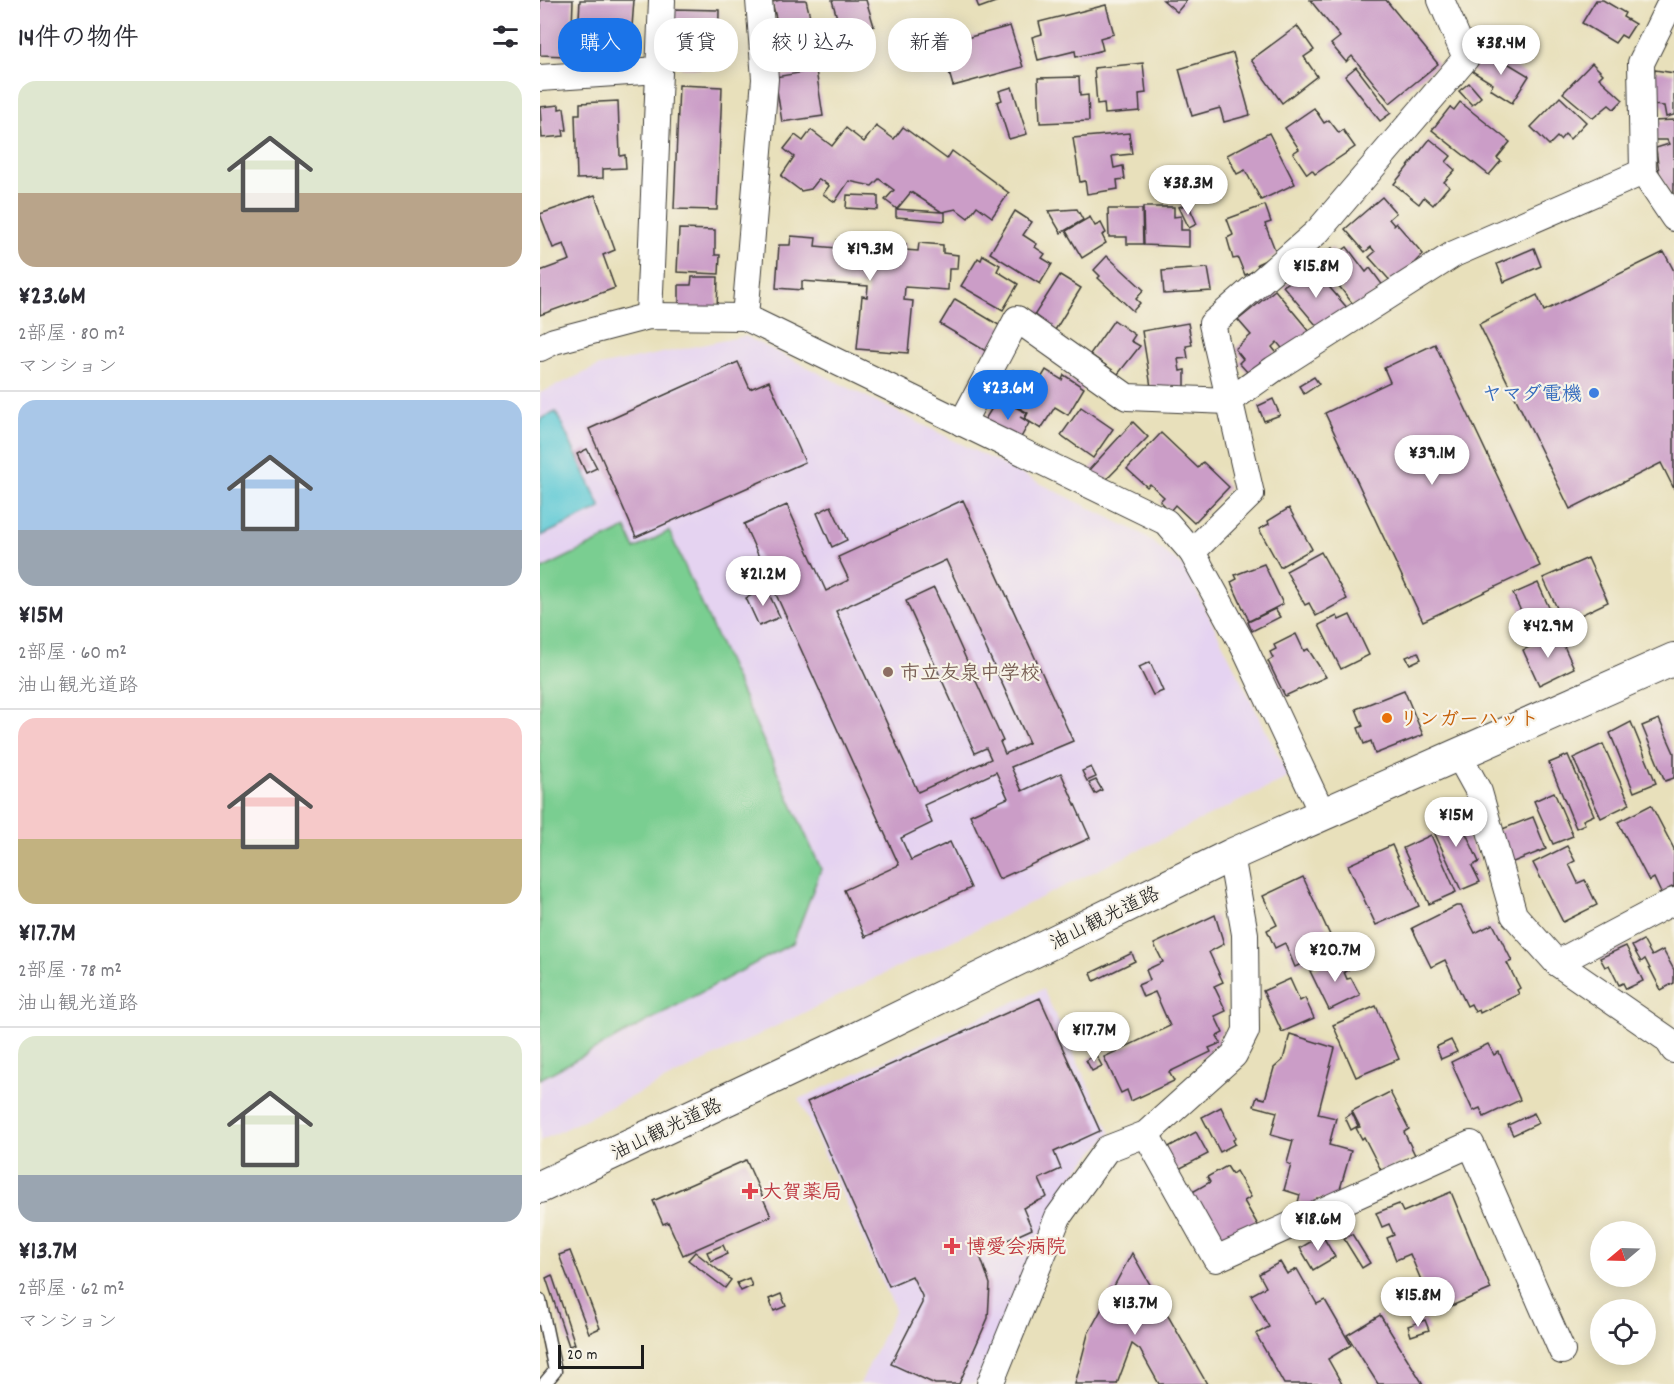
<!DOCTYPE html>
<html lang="ja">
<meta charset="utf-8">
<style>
:root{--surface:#fff;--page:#f7f7f7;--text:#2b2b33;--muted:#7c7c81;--line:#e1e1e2;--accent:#1a73e8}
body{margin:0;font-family:Dekko,"Klee One",sans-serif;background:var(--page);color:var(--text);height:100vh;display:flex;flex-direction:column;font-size:22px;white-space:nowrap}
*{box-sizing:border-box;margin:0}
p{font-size:20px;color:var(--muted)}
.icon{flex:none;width:33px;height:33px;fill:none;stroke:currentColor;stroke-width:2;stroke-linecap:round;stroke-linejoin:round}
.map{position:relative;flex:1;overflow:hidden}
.details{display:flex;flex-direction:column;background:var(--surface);width:540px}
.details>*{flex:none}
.banner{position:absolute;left:18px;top:18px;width:570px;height:54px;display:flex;gap:12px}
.needle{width:39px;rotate:251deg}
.buttons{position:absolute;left:1050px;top:1221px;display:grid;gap:12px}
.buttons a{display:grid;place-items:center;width:66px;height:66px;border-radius:50%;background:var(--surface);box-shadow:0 3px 15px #0003;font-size:30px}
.scale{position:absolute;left:18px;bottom:15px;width:86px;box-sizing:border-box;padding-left:6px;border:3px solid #1c1c1c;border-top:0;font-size:16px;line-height:21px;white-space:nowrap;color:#1c1c1c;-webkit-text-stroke:4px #f7f3e8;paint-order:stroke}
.price{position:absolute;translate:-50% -51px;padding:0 14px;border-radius:21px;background:#fff;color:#222;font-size:20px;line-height:39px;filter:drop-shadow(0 2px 3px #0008)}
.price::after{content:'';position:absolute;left:50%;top:36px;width:18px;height:14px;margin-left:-9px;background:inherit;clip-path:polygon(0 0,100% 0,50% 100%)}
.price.active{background:var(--accent);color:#fff}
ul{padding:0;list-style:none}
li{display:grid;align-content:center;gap:12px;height:318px;padding:0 18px}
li+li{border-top:2px solid var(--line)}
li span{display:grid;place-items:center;height:186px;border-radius:18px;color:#555}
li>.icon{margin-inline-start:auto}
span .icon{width:108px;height:108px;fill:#fffc;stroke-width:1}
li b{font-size:26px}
h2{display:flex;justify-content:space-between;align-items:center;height:72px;padding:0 18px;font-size:26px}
.chip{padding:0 21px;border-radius:24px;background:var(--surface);box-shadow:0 3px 15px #0003;font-size:21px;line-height:54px}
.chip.active{background:var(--accent);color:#fff}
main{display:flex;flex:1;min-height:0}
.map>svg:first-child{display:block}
.built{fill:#e5d3f1}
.green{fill:#7ace91;stroke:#4b7556;stroke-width:1.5}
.water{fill:#5dc9d5;stroke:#3c7278;stroke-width:1.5}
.building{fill:#cb9dc7;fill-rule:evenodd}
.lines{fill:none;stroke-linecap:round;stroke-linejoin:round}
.service-casing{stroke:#3b3934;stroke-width:15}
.minor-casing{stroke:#3b3934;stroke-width:28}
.tertiary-casing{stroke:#3b3934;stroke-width:34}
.service{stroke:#fff;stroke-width:12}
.minor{stroke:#fff;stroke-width:26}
.tertiary{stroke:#fff;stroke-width:32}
.shop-dot{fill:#3f7fe0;stroke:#f7f3e8;stroke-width:2}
.education-dot{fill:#8d6e63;stroke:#f7f3e8;stroke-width:2}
.food-dot{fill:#e8710a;stroke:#f7f3e8;stroke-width:2}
.health-dot{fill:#e0444e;stroke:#f7f3e8;stroke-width:2}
.labels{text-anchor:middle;stroke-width:4.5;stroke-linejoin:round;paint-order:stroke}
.shop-label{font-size:20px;font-weight:bold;fill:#366cbe;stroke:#f7f3e8;text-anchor:end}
.education-label{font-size:20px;font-weight:bold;fill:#785e54;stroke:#f7f3e8;text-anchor:start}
.food-label{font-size:20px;font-weight:bold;fill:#c56008;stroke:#f7f3e8;text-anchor:start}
.street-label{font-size:20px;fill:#1c1c1c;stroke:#f7f3e8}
.health-label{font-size:20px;font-weight:bold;fill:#be3a42;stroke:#f7f3e8;text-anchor:start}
</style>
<main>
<section class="details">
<h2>14件の物件<svg class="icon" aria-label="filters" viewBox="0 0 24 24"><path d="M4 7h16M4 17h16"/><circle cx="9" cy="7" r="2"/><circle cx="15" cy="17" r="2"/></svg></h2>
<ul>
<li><span style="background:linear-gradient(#dfe7d0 60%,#b9a48a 0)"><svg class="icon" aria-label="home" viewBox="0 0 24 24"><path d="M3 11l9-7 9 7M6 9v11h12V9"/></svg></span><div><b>¥23.6M</b><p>2部屋 · 80 m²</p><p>マンション</p></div></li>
<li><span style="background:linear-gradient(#a9c7e8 70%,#9aa5b1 0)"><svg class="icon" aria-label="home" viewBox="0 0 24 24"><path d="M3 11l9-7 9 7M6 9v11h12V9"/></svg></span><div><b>¥15M</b><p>2部屋 · 60 m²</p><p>油山観光道路</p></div></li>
<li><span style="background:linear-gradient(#f6c9c9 65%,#c2b280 0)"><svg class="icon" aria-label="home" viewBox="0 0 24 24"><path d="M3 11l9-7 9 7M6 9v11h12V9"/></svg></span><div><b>¥17.7M</b><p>2部屋 · 78 m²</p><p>油山観光道路</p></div></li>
<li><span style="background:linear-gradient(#dfe7d0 75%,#9aa5b1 0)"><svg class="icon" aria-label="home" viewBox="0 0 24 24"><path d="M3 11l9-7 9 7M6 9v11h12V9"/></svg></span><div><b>¥13.7M</b><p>2部屋 · 62 m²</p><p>マンション</p></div></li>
</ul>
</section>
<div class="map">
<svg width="1134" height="1384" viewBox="0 0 1134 1384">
<rect width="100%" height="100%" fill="#f7f3e8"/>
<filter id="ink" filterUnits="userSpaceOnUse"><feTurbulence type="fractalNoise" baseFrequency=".0167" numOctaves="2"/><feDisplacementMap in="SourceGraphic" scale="12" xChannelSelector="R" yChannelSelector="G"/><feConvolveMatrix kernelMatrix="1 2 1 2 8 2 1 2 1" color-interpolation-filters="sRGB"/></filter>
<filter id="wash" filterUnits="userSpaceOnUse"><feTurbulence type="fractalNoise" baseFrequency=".008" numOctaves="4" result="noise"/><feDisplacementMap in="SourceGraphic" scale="24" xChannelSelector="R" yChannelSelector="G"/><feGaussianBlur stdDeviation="1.35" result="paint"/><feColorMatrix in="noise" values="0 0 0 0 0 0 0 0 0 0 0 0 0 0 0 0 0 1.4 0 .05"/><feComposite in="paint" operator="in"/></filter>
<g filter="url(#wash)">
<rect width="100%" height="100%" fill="#e8e0bb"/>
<g class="built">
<polygon points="205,336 602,534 645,568 749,777 0,1141 0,393 59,366"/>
<polygon points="503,989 571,1133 525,1184 436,1384 320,1384 355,1309 259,1099"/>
</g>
<polygon class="green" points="86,528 95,549 129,531 281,869 253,943 0,1079 0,570"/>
<polygon class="water" points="16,412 61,508 1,536 0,419"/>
<g id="blocks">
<g class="building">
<polygon points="0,0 33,0 32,29 24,29 24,36 28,36 27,56 0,55"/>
<polygon points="40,0 94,0 90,53 62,51 64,38 38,36"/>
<polygon points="240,0 266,0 278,50 246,58 232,2"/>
<polygon points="292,0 326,0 334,26 302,36"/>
<polygon points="436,0 461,0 439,8"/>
<polygon points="623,0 647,0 637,12"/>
<polygon points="770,0 846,0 898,64 850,103 812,56 806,62 791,44 800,37"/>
<polygon points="1056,0 1063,0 1085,13 1083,17 1095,24 1086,38 1081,35 1075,43 1042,23"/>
<polygon points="566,5 574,34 560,38 563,50 536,57 535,51 498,60 492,37 502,34 499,22"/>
<polygon points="133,9 179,10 178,69 141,68 142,54 132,54"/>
<polygon points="470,26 483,67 413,86 401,45"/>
<polygon points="757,26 774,50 764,57 777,76 742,103 711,60"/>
<polygon points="946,50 989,76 972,103 950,89 953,84 932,71"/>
<polygon points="693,53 710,115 684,122 680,108 652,116 639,69"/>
<polygon points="603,63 606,93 599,94 600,111 565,114 564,103 557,104 554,68"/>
<polygon points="1052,63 1063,74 1059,78 1083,100 1074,109 1069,105 1053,118 1023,93"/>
<polygon points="816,67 851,113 840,121 805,76"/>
<polygon points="276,70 283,116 242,122 235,77"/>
<polygon points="1115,70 1134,73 1134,115 1126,117 1124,106 1111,105"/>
<polygon points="539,77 540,96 548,95 549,121 500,123 498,78"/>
<polygon points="929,83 941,97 932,105 919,91"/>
<polygon points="139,85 182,87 177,210 134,209"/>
<polygon points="472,87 487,134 469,139 457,102 462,100 459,91"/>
<polygon points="1020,97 1046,122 1030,139 1025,134 1020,140 1017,137 1009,145 991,127"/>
<polygon points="78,101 80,156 85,155 86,168 63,169 63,178 37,179 35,114 40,114 40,103"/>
<polygon points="920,102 970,142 957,158 961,161 949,175 892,130 910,107 914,110"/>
<polygon points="19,105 19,109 24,108 27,130 23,130 24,136 2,138 0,107"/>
<polygon points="774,108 784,123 789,120 799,133 803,130 815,147 775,174 772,170 767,174 753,153 759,149 745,128"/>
<polygon points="1134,120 1134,194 1131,195 1119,172 1116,148 1129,144 1127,140 1115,140 1113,121"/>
<polygon points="336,126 354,139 363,127 407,159 412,151 469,193 452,217 437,206 428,218 416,209 402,212 405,212 405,221 356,217 356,209 402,212 371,192 357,209 345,200 354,190 339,179 332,186 309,181 295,202 283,194 289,186 279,179 271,189 261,191 241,176 254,157 244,149 255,135 263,141 271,130 292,146 306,128 324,142"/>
<polygon points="589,133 592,154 572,156 574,168 583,166 585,179 577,180 578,189 547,194 545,181 540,182 533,138"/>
<polygon points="729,133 755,184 721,200 705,170 697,174 687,155"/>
<polygon points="890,139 911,156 906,162 915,170 904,182 909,186 893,205 884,197 879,204 854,184"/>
<polygon points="55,195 75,250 63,255 75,288 0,315 0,271 30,260 24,244 13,248 0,214"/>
<polygon points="307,195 338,196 338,210 306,208"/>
<polygon points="842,197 856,213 849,219 854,225 856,223 883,254 853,284 829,257 835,252 831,247 825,252 805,229"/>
<polygon points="648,204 657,224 649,228 639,207"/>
<polygon points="725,205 731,222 725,224 737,255 717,264 719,269 705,275 698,258 693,259 687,238 693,235 687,219"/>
<polygon points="603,207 634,207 634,217 641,216 641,230 649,230 649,247 604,245"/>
<polygon points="537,209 543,220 521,233 508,211"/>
<polygon points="568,209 602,209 603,244 587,244 587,237 569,237"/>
<polygon points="475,211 492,222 483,235 497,244 495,247 505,254 502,258 512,264 500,284 450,253"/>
<polygon points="550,217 555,226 561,223 566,233 562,235 566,243 542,258 526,231"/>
<polygon points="139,229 175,230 175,255 180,255 179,274 137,272"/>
<polygon points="251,236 276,238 275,246 297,248 297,240 323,242 322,247 344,249 345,243 366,244 365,250 378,251 379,243 403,245 403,253 418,255 417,269 409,269 408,290 365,287 364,300 373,301 368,353 317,349 322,296 327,297 328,286 262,281 262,290 236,288 239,245 250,245"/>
<polygon points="807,247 826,272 830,268 844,287 816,308 778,259 792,248 796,255"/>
<polygon points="994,248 1001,266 964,282 957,264"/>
<polygon points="1124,252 1134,271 1134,489 1121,463 1030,509 939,324 997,295 1004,311"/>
<polygon points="443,255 460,265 457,271 478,284 463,310 421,286 438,258 441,260"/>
<polygon points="567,256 604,290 596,299 600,303 593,311 558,278 560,276 554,270"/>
<polygon points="772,267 809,310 782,332 743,286"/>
<polygon points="668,268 672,291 624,294 622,271"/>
<polygon points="520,275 541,288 512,335 490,322"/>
<polygon points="152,277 178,277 177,311 139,310 139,285 151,285"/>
<polygon points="735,290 770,332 745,352 737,342 732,347 736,352 709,374 699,363 703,359 695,349 711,335 698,320"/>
<polygon points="415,299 464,328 449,353 400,324"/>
<polygon points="574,320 595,335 591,341 600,346 578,374 550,354"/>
<polygon points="648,323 652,345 646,346 648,358 638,359 640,371 645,370 645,394 612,393 602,331"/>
<polygon points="895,344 1000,566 883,621 785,413 850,382 844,368"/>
<polygon points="198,362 210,389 229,381 265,462 96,537 49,429"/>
<polygon points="473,370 497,385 506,370 522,380 524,375 544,388 528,415 515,407 501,429 485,419 488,413 468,401 471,396 462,391"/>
<polygon points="774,377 779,384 764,394 759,386"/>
<polygon points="733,399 740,415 724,421 718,406"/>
<polygon points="455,403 468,410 471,405 487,413 484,419 480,417 489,423 479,441 444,421"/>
<polygon points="541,407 573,429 553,458 521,435"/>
<polygon points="593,422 608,437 566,480 560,480 549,470"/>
<polygon points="621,433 658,468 663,462 689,487 654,523 635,505 630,511 620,501 624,497 610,484 607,487 587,469"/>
<polygon points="47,449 57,468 46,473 37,454"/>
<path d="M423,500l110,241 -62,26 11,24 39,-18 29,65 -91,41 -29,-64 38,-17 -12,-26 -72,33 8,18 -31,15 10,22 39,-18 21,46 -106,49 -21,-47 55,-25 -155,-341 43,-19 39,86 23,-11 -11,-23zM406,560l83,183 -24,11 -5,-12 3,-1 -69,-153 -28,13 69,152 11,-5 5,11 -73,33 -82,-181z"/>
<polygon points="291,506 307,540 292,547 277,513"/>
<polygon points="749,508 772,549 740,567 719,529 729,524 728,521"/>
<polygon points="781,552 807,599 776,616 769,603 765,605 746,571"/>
<polygon points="1048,558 1068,602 1024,623 1003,578"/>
<polygon points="724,564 743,604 709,621 691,582 697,579 695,575"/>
<polygon points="998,583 1015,621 996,630 992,622 987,624 973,594"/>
<polygon points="226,588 240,617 219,626 206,598"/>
<polygon points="735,609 740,617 712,631 708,622"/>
<polygon points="810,615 829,655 801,669 779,625 797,616 799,620"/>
<polygon points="1018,633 1034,668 999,685 983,650"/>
<polygon points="756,634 764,651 768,649 786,677 745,696 728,661 733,658 730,652 736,649 734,645"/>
<polygon points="878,652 881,659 870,664 866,657"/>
<polygon points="610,662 623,691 613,695 599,667"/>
<polygon points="864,690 883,735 835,754 831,741 824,744 818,728 823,726 816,709"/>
<polygon points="1119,719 1134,753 1134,778 1125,781 1102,726"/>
<polygon points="1091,722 1116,783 1094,792 1070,733"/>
<polygon points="1063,744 1090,804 1061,818 1033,758"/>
<polygon points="1028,755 1054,815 1043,820 1045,824 1036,828 1009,763"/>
<polygon points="551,767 556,777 547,781 542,771"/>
<polygon points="556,780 562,790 555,794 549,783"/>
<polygon points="1014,792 1033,836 1013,844 994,801"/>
<polygon points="1111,805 1134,849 1134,886 1121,893 1114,878 1109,881 1078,822"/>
<polygon points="915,809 939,862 932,866 940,882 921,890 889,821"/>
<polygon points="993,817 1006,849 968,864 955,832"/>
<polygon points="891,835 916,892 889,904 863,848"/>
<polygon points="852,845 879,906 836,925 808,865"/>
<polygon points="1027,846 1035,861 1029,864 1038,883 1045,880 1057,905 1023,922 993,863"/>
<polygon points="763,877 796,948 755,967 745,943 735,948 727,930 737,925 723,896"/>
<polygon points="916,906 921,906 935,933 953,924 972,961 967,963 980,988 977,990 979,994 940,1013 939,1010 935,1012 931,1004 927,1006 905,960 891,967 872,928"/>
<polygon points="675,915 684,944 669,952 683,982 674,986 686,1011 675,1016 683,1033 677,1036 681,1043 669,1048 671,1052 629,1072 634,1081 591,1101 587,1090 581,1093 564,1057 630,1026 615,992 603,997 598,985 610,980 606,970 623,962 614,944"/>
<polygon points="1103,940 1112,956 1123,950 1134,970 1134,983 1121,990 1105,959 1101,962 1092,946"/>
<polygon points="1086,946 1103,981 1086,989 1083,983 1079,985 1069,965 1065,967 1060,958"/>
<polygon points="592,953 595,961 554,981 551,973"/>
<polygon points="801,956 808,970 804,972 807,979 811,978 820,995 789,1010 770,971"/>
<polygon points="750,979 760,1001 765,998 774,1018 742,1032 723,991"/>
<polygon points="500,998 560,1131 514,1152 521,1169 499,1179 507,1197 483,1208 492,1229 439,1253 450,1284 448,1318 419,1384 395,1384 351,1364 382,1303 382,1296 372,1276 349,1286 267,1102"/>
<polygon points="836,1006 859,1059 816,1077 793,1025"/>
<polygon points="750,1034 795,1048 778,1114 796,1118 789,1145 811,1151 798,1196 789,1202 777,1198 775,1207 758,1202 760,1195 744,1190 751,1165 747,1163 753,1141 731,1135 737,1112 714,1106 717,1097 725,1099 734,1068 743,1060"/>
<polygon points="911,1040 917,1052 901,1059 896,1047"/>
<polygon points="948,1044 954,1055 959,1052 980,1100 944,1117 940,1108 933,1111 911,1062"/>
<polygon points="556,1055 562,1066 552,1071 546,1060"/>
<polygon points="850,1092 869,1129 864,1132 875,1155 842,1172 824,1137 822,1139 816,1128 820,1127 812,1111"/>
<polygon points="681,1107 696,1138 693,1140 695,1144 680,1152 662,1117"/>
<polygon points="812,1113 818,1126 811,1130 805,1117"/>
<polygon points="994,1113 999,1123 973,1135 968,1125"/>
<polygon points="656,1132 668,1154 633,1172 621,1151"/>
<polygon points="206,1160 231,1216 143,1255 128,1222 123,1224 113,1201"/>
<polygon points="687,1166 692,1174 696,1171 711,1197 704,1201 722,1232 687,1252 649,1194 670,1182 667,1177"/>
<polygon points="911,1192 951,1289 895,1313 870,1254 856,1260 847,1238 854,1235 849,1224 842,1227 836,1213 859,1204 863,1212"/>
<polygon points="812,1234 830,1263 822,1268 804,1239"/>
<polygon points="782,1235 795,1257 773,1270 760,1248"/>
<polygon points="183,1245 187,1254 171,1261 167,1252"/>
<polygon points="30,1251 60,1328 49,1333 19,1255"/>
<polygon points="155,1252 191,1280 185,1288 148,1260"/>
<polygon points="592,1253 667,1384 619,1384 600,1350 592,1344 577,1384 535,1384 548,1334"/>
<polygon points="740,1262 747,1274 757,1269 777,1304 785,1300 811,1345 788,1359 802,1384 744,1384 716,1334 729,1327 711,1295 726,1287 719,1274"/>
<polygon points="12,1275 35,1344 29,1346 6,1278"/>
<polygon points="209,1278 212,1286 201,1291 197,1283"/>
<polygon points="241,1294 246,1306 234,1311 229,1299"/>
<polygon points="840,1315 883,1384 838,1384 807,1335"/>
<polygon points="885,1320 889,1330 871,1336 868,1326"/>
</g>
</g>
</g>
<g filter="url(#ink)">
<use href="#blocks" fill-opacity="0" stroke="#3b3934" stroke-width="1.5"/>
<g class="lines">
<g class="service-casing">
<polyline id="service" points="0,1300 15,1371 4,1384"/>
</g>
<g class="minor-casing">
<g id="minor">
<polyline points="219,0 225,79 205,317 626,522 652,552 704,647 783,815"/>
<polyline points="0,78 119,70"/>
<polyline points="1103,172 1134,218"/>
<polyline points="109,316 122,0"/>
<polyline points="0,348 14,341 109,316 205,317"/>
<polyline points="422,423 477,319 587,397 689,401 734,369 914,254 1103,172 1101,63 1132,0"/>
<polyline points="652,552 711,494 672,324 778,231 926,58 901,0"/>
<polyline points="918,754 939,792 974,915 1017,963 1127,1039 1134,1050"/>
<polyline points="1017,963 1134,901"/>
<polyline points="606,1134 676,1259 931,1144 1022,1351"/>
<polyline points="450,1384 518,1217 567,1149 606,1134 694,1055 706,1031 705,934 691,855"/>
</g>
</g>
<g class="tertiary-casing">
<polyline id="tertiary" points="0,1187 309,1042 691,855 1134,659"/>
</g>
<use href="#service" class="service"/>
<use href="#minor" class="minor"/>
<use href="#tertiary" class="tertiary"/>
</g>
</g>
<circle class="shop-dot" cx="1054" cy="393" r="6"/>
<circle class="education-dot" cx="348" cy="672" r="6"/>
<circle class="food-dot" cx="847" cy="718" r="6"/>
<g class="health-dot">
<path d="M207 1182h6v6h6v6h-6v6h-6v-6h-6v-6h6z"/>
<path d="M409 1237h6v6h6v6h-6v6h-6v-6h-6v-6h6z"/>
</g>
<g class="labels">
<g class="shop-label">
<text x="1042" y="400">ヤマダ電機</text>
</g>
<g class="education-label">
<text x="360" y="679">市立友泉中学校</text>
</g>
<g class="food-label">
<text x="859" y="725">リンガーハット</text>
</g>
<g class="street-label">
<text transform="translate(564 917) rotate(-26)" y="7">油山観光道路</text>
<text transform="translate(126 1128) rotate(-25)" y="7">油山観光道路</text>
</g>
<g class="health-label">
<text x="222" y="1198">大賀薬局</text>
<text x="426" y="1253">博愛会病院</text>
</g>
</g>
</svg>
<div class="buttons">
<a><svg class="needle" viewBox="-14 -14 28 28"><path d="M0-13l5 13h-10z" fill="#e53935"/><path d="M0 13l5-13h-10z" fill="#7c7c81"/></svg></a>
<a><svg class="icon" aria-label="locate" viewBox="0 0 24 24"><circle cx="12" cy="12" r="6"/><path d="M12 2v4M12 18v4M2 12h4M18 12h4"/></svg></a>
</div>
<div class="scale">20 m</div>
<b class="price" style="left:961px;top:76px">¥38.4M</b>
<b class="price" style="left:648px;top:216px">¥38.3M</b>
<b class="price" style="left:330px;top:282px">¥19.3M</b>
<b class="price" style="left:776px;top:299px">¥15.8M</b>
<b class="price active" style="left:468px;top:421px">¥23.6M</b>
<b class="price" style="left:892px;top:486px">¥39.1M</b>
<b class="price" style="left:223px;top:607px">¥21.2M</b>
<b class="price" style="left:1008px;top:659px">¥42.9M</b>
<b class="price" style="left:916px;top:848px">¥15M</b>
<b class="price" style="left:795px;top:983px">¥20.7M</b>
<b class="price" style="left:554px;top:1063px">¥17.7M</b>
<b class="price" style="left:778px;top:1252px">¥18.6M</b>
<b class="price" style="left:878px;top:1328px">¥15.8M</b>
<b class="price" style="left:595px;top:1336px">¥13.7M</b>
<div class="banner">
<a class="chip active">購入</a>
<a class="chip">賃貸</a>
<a class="chip">絞り込み</a>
<a class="chip">新着</a>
</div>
</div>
</main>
